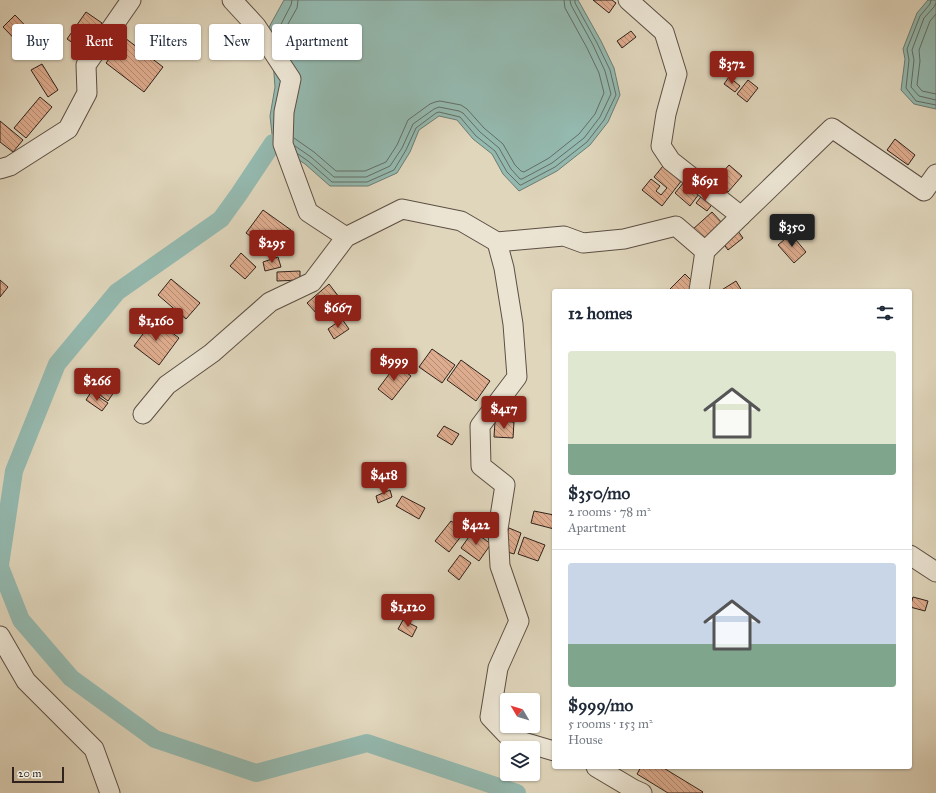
<!DOCTYPE html>
<meta charset="utf-8">
<style>
:root{--surface:#fff;--page:#f6f6f7;--text:#1f2937;--muted:#747a83;--line:#e0e1e3;--accent:#8f2418}
body{margin:0;font-family:"IM FELL Great Primer",serif;background:var(--page);color:var(--text);height:100vh;display:flex;flex-direction:column;font-size:15px;white-space:nowrap}
*{box-sizing:border-box;margin:0}
p{font-size:13px;color:var(--muted)}
.icon{flex:none;width:22px;height:22px;fill:none;stroke:currentColor;stroke-width:2;stroke-linecap:round;stroke-linejoin:round}
.map{position:relative;flex:1;overflow:hidden}
.drawer{position:absolute;left:552px;top:289px;width:360px;height:480px;display:flex;flex-direction:column;background:var(--surface);border-radius:4px;box-shadow:0 1px 3px #0004}
.drawer>*{flex:none}
.top-card{position:absolute;left:12px;top:24px;width:380px;height:36px;display:flex;gap:8px}
.needle{width:26px;rotate:308deg}
.fabs{position:absolute;left:500px;top:693px;display:grid;gap:8px}
.fabs a{display:grid;place-items:center;width:40px;height:40px;border-radius:4px;background:var(--surface);box-shadow:0 1px 3px #0004;font-size:20px}
.scale{position:absolute;left:12px;bottom:10px;width:52px;box-sizing:border-box;padding-left:4px;border:2px solid #30221c;border-top:0;font-size:11px;line-height:14px;white-space:nowrap;color:#30221c;-webkit-text-stroke:3px #ebe4d3;paint-order:stroke}
.price{position:absolute;translate:-50% -34px;padding:0 9px;border-radius:4px;background:var(--accent);color:#fff;font-size:13px;line-height:26px;filter:drop-shadow(0 1px 2px #0008)}
.price::after{content:'';position:absolute;left:50%;top:24px;width:12px;height:9px;margin-left:-6px;background:inherit;clip-path:polygon(0 0,100% 0,50% 100%)}
.price.current{background:#222;color:#fff}
ul{padding:0;list-style:none}
li{display:grid;align-content:center;gap:8px;height:212px;padding:0 16px}
li+li{border-top:1px solid var(--line)}
li span{display:grid;place-items:center;height:124px;border-radius:4px;color:#555}
li>.icon{margin-inline-start:auto}
span .icon{width:72px;height:72px;fill:#fffc;stroke-width:1}
li b{font-size:17px}
h2{display:flex;justify-content:space-between;align-items:center;height:48px;padding:0 16px;font-size:17px}
.pill{padding:0 14px;border-radius:4px;background:var(--surface);box-shadow:0 1px 3px #0004;font-size:14px;line-height:36px}
.pill.current{background:var(--accent);color:#fff}
.map>svg:first-child{display:block}
.water{fill:#94b9af;stroke:#6c7d74}
.lines{fill:none;stroke-linecap:round;stroke-linejoin:round}
.shore{stroke:#626e66;stroke-width:1}
.canal{stroke:#94b9af;stroke-width:18}
.building{fill:url(#building-back-hatch);stroke:#30221c}
.minor-casing{stroke:#5c4f44;stroke-width:21}
.minor{stroke:#ebe4d3;stroke-width:19}
</style>
<div class="map">
<svg width="936" height="793" viewBox="0 0 936 793">
<defs>
<pattern id="building-back-hatch" width="6" height="6" patternUnits="userSpaceOnUse"><rect width="6" height="6" fill="#deac8e"/><path d="M-1 5l2 2M0 0l6 6M5-1l2 2" fill="none" stroke="#b48c73"/></pattern>
</defs>
<rect width="100%" height="100%" fill="#e0d6bc"/>
<filter id="stains"><feTurbulence type="fractalNoise" baseFrequency=".005" numOctaves="4"/><feColorMatrix values="0 0 0 0 .2 0 0 0 0 .09 0 0 0 0 .02 0 0 0 .5 -.17"/></filter>
<radialGradient id="worn" r=".72"><stop offset=".6" stop-color="#630" stop-opacity="0"/><stop offset="1" stop-color="#630" stop-opacity=".3"/></radialGradient>
<g class="water">
<polygon points="284,0 578,0 601,41 614,68 620,95 608,122 590,145 557,171 519,191 503,174 492,154 473,139 457,120 439,116 419,130 410,152 397,173 368,186 330,186 305,164 273,143 270,116 275,87 272,47 268,29"/>
<polygon points="928,0 936,0 936,109 914,104 901,90 905,59 903,49 917,13"/>
</g>
<g class="lines">
<g class="shore">
<polyline points="931,0 930,4 920,16 907,49 909,60 906,88 916,101 936,105"/>
<polyline points="936,3 934,7 924,18 912,50 914,60 911,87 919,96 936,100"/>
<polyline points="936,14 930,21 919,50 920,61 917,85 922,91 936,94"/>
<polyline points="280,44 278,30 291,5 292,0"/>
<polyline points="288,55 284,31 297,8 298,0"/>
<polyline points="294,138 314,152 336,171 365,171 386,162 397,145 408,120 430,104 435,102 440,101 461,105 467,109 484,128 503,144 515,165 521,171 524,172 549,158 579,134 595,114 604,93 599,73 587,48 565,8 564,0"/>
<polyline points="295,146 311,157 334,177 366,177 390,166 402,148 413,124 434,109 439,107 459,111 463,113 480,132 499,148 511,169 520,179 522,179 552,163 584,138 600,117 611,94 605,71 593,45 571,5 570,0"/>
<polyline points="298,154 308,161 332,182 367,182 394,170 406,150 416,128 436,113 439,112 460,117 476,136 495,151 507,172 520,185 521,185 555,167 587,142 604,120 616,95 610,70 597,43 575,3 575,0"/>
</g>
<g class="canal">
<polyline points="0,565 14,471 57,364 117,292 221,219 239,194 273,143"/>
<polyline points="0,567 21,620 71,678 155,739 256,773 367,743 517,793"/>
</g>
</g>
<g class="building">
<polygon points="593,0 612,0 616,3 609,13"/>
<polygon points="86,12 102,23 83,50 67,39"/>
<polygon points="15,15 43,44 31,56 3,27"/>
<polygon points="631,31 636,37 622,48 617,41"/>
<polygon points="125,38 163,67 144,92 106,63"/>
<polygon points="42,64 58,90 48,97 31,70"/>
<polygon points="729,77 740,86 735,92 724,84"/>
<polygon points="748,80 758,88 747,102 737,94"/>
<polygon points="40,97 52,107 26,138 14,128"/>
<polygon points="0,121 23,140 13,152 0,142"/>
<polygon points="895,139 915,155 908,165 887,150"/>
<polygon points="729,165 742,176 728,192 715,181"/>
<polygon points="663,166 682,180 662,206 642,190 651,179 660,186 656,191 661,195 667,188 654,177"/>
<polygon points="684,182 699,194 690,206 675,193"/>
<polygon points="704,193 714,202 707,211 696,203"/>
<polygon points="263,210 291,230 274,254 246,233"/>
<polygon points="712,212 723,224 703,243 692,230"/>
<polygon points="735,227 743,238 728,250 720,239"/>
<polygon points="791,234 806,252 794,263 778,245"/>
<polygon points="241,253 256,267 245,279 230,266"/>
<polygon points="278,257 281,267 265,271 263,262"/>
<polygon points="300,271 300,280 277,281 277,272"/>
<polygon points="685,274 696,285 690,291 668,291"/>
<polygon points="171,279 200,303 186,319 158,295"/>
<polygon points="0,280 8,287 0,297"/>
<polygon points="736,281 742,291 720,291"/>
<polygon points="329,284 339,297 318,315 307,303"/>
<polygon points="154,319 179,338 159,365 134,346"/>
<polygon points="342,319 349,329 334,339 328,329"/>
<polygon points="432,349 455,365 442,383 419,367"/>
<polygon points="461,360 490,381 476,401 447,380"/>
<polygon points="396,365 411,376 392,400 378,389"/>
<polygon points="100,378 116,389 108,401 92,389"/>
<polygon points="91,392 108,403 102,411 86,400"/>
<polygon points="495,421 514,422 513,438 494,437"/>
<polygon points="444,426 459,434 452,445 437,436"/>
<polygon points="390,490 392,497 378,503 376,496"/>
<polygon points="402,496 425,508 419,519 396,506"/>
<polygon points="534,511 554,515 554,529 531,523"/>
<polygon points="451,521 465,531 449,552 435,541"/>
<polygon points="509,528 521,533 514,554 501,550"/>
<polygon points="473,531 491,544 479,561 461,548"/>
<polygon points="524,537 545,545 538,561 518,554"/>
<polygon points="460,555 471,563 459,580 448,571"/>
<polygon points="913,597 928,601 925,611 910,607"/>
<polygon points="403,620 417,627 412,637 398,629"/>
<polygon points="641,767 662,767 703,792 702,793 668,793 637,774"/>
</g>
<g class="lines">
<g class="minor-casing">
<g id="minor">
<polyline points="232,0 256,26 291,79 284,112 283,144 308,212 346,237"/>
<polyline points="628,0 664,32 677,74 666,114 661,146 671,161 741,216 832,128 924,191 936,174"/>
<polyline points="0,169 10,166 68,129 87,93 86,65 131,0"/>
<polyline points="497,242 504,268 513,324 517,377 480,426 481,466 505,485 498,529 500,566 519,621 498,668 490,717 510,738 554,751"/>
<polyline points="699,291 705,251 741,216"/>
<polyline points="143,414 167,385 212,353 270,302 312,282 346,237 402,209 461,221 497,242 564,236 583,243 624,239 676,226 705,251"/>
<polyline points="910,555 936,572"/>
<polyline points="0,636 26,681 94,749 110,793"/>
<polyline points="596,767 633,789 642,793"/>
</g>
</g>
<use href="#minor" class="minor"/>
</g>
<rect width="100%" height="100%" filter="url(#stains)"/>
<rect width="100%" height="100%" fill="url(#worn)"/>
</svg>
<div class="fabs">
<a><svg class="needle" viewBox="-14 -14 28 28"><path d="M0-13l5 13h-10z" fill="#e53935"/><path d="M0 13l5-13h-10z" fill="#747a83"/></svg></a>
<a><svg class="icon" aria-label="layers" viewBox="0 0 24 24"><path d="M12 4l9 5-9 5-9-5zM3 14l9 5 9-5"/></svg></a>
</div>
<div class="scale">20 m</div>
<b class="price" style="left:732px;top:85px">$372</b>
<b class="price" style="left:705px;top:202px">$691</b>
<b class="price current" style="left:792px;top:248px">$350</b>
<b class="price" style="left:272px;top:264px">$295</b>
<b class="price" style="left:338px;top:329px">$667</b>
<b class="price" style="left:156px;top:342px">$1,160</b>
<b class="price" style="left:394px;top:382px">$999</b>
<b class="price" style="left:97px;top:402px">$266</b>
<b class="price" style="left:504px;top:430px">$417</b>
<b class="price" style="left:384px;top:496px">$418</b>
<b class="price" style="left:476px;top:546px">$422</b>
<b class="price" style="left:408px;top:628px">$1,120</b>
<div class="top-card">
<a class="pill">Buy</a>
<a class="pill current">Rent</a>
<a class="pill">Filters</a>
<a class="pill">New</a>
<a class="pill">Apartment</a>
</div>
<section class="drawer">
<h2>12 homes<svg class="icon" aria-label="filters" viewBox="0 0 24 24"><path d="M4 7h16M4 17h16"/><circle cx="9" cy="7" r="2"/><circle cx="15" cy="17" r="2"/></svg></h2>
<ul>
<li><span style="background:linear-gradient(#dfe7d0 75%,#7fa58c 0)"><svg class="icon" aria-label="home" viewBox="0 0 24 24"><path d="M3 11l9-7 9 7M6 9v11h12V9"/></svg></span><div><b>$350/mo</b><p>2 rooms · 78 m²</p><p>Apartment</p></div></li>
<li><span style="background:linear-gradient(#c9d6e8 65%,#7fa58c 0)"><svg class="icon" aria-label="home" viewBox="0 0 24 24"><path d="M3 11l9-7 9 7M6 9v11h12V9"/></svg></span><div><b>$999/mo</b><p>5 rooms · 153 m²</p><p>House</p></div></li>
</ul>
</section>
</div>
